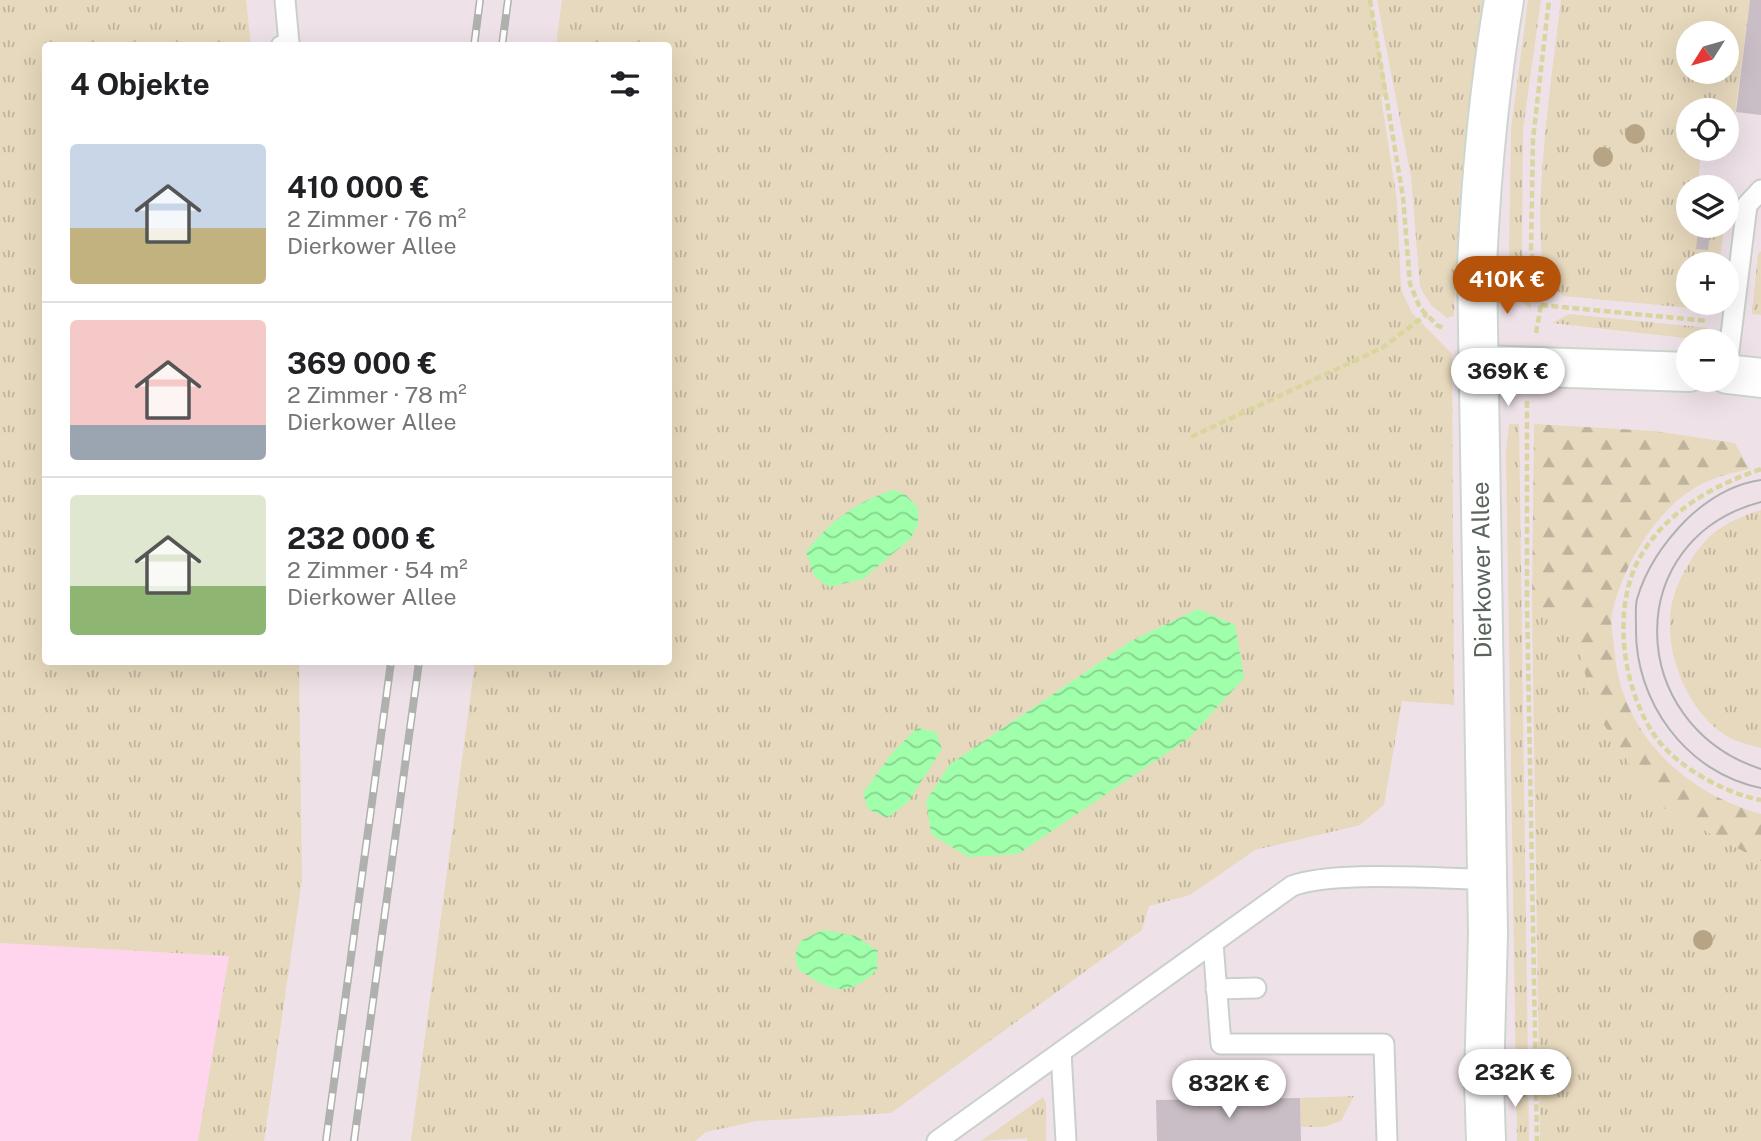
<!DOCTYPE html>
<html lang="de">
<meta charset="utf-8">
<style>
:root{--surface:#fff;--page:#f2f2f2;--text:#202124;--muted:#757577;--line:#e0e0e0;--accent:#b45309}
body{margin:0;font-family:"Public Sans",sans-serif;background:var(--page);color:var(--text);height:100vh;display:flex;flex-direction:column;font-size:26px;white-space:nowrap}
*{box-sizing:border-box;margin:0}
p{font-size:23px;color:var(--muted)}
.icon{flex:none;width:38px;height:38px;fill:none;stroke:currentColor;stroke-width:2;stroke-linecap:round;stroke-linejoin:round}
.map{position:relative;flex:1;overflow:hidden}
.drawer{position:absolute;left:42px;top:42px;width:630px;height:623px;display:flex;flex-direction:column;background:var(--surface);border-radius:7px;box-shadow:0 7px 28px #0002}
.drawer>*{flex:none}
.needle{width:46px;rotate:233deg}
.controls{position:absolute;left:1676px;top:21px;display:grid;gap:14px}
.controls a{display:grid;place-items:center;width:63px;height:63px;border-radius:50%;background:var(--surface);box-shadow:0 7px 28px #0002;font-size:35px}
.price{position:absolute;translate:-50% -60px;padding:0 16px;border-radius:24px;background:#fff;color:#222;font-size:23px;line-height:46px;filter:drop-shadow(0 2px 4px #0008)}
.price::after{content:'';position:absolute;left:50%;top:42px;width:21px;height:16px;margin-left:-10px;background:inherit;clip-path:polygon(0 0,100% 0,50% 100%)}
.price.active{background:var(--accent);color:#fff}
ul{padding:0;list-style:none}
li{display:flex;align-items:center;gap:21px;height:175px;padding:0 28px}
li+li{border-top:2px solid var(--line)}
li span{display:grid;place-items:center;flex:none;width:196px;height:140px;border-radius:7px;color:#555}
li>.icon{margin-inline-start:auto}
span .icon{width:84px;height:84px;fill:#fffc;stroke-width:1}
li b{font-size:30px}
h2{display:flex;justify-content:space-between;align-items:center;height:84px;padding:0 28px;font-size:30px}
.map>svg:first-child{display:block}
.commercial{fill:#ffd5ed}
.grass{fill:url(#grass-tufts);fill-rule:evenodd}
.forest{fill:url(#forest-firs)}
.water{fill:url(#water-waves)}
.building{fill:#c9bec5}
.lines{fill:none;stroke-linecap:round;stroke-linejoin:round}
.lane-casing{stroke:#c9d0cb;stroke-width:23}
.secondary-casing{stroke:#ccd6cf;stroke-width:42}
.path{stroke:#d9d59f;stroke-width:4.5;stroke-dasharray:7 3.5;stroke-linecap:butt}
.lane{stroke:#fff;stroke-width:19}
.secondary{stroke:#fff;stroke-width:38}
.tram{stroke:#afb1af;stroke-width:2}
.rail-casing{stroke:#afb1af;stroke-width:8}
.rail{stroke:#fff;stroke-width:5;stroke-dasharray:16;stroke-linecap:butt}
.tree{fill:#b7a484}
.labels{text-anchor:middle;stroke-width:7;stroke-linejoin:round;paint-order:stroke}
.street-label{font-size:24px;fill:#5a635c;stroke:#fff}
</style>
<div class="map">
<svg width="1761" height="1141" viewBox="0 0 1761 1141">
<defs>
<pattern id="grass-tufts" width="24" height="20" patternUnits="userSpaceOnUse" patternTransform="scale(1.75)"><rect width="24" height="20" fill="#e7d9bd"/><path d="M3 7l-1-3M5 7V3M7 7l1-3M15 17l-1-3M17 17v-4M19 17l1-3" fill="none" stroke="#beb49d"/></pattern>
<pattern id="forest-firs" width="22" height="20" patternUnits="userSpaceOnUse" patternTransform="scale(1.75)"><rect width="22" height="20" fill="#e7d9bd"/><path d="M5 1l3.5 6h-7zM16 11l3.5 6h-7z" fill="#beb49d"/></pattern>
<pattern id="water-waves" width="16" height="10" patternUnits="userSpaceOnUse" patternTransform="scale(1.75)"><rect width="16" height="10" fill="#a0ffaa"/><path d="M0 5q4-4 8 0t8 0" fill="none" stroke="#85d28e"/></pattern>
</defs>
<rect width="100%" height="100%" fill="#eee2e8"/>
<polygon class="commercial" points="0,943 230,956 198,1141 0,1141"/>
<g class="grass">
<polygon points="0,0 246,0 251,45 46,46 46,662 299,662 302,880 264,1141 198,1141 229,956 0,943"/>
<path d="M562,0h808l18,95 -7,2 16,104 4,88 11,24 40,41 2,351 -52,-4 -18,104 -24,20 -105,25 -65,45 -41,11 -7,24 -251,183 -134,8 -51,11 -11,9h-284l64,-479h193v-616l-112,-1zM1198,609l-248,155 181,-123z"/>
<path d="M1377,0h110c-23,105 -29,209 -33,316l-7,2 -16,-13 -11,-18 -9,-110z"/>
<polygon points="1528,0 1541,0 1523,129 1522,251 1531,295 1531,309 1520,299 1512,281 1509,251 1511,129"/>
<path d="M1561,0h189l-16,121 -7,-1v-10h-38v39h12l-3,38h-9v39l35,3 -5,35h-30v39h24l-1,7 -149,-14c-4,-5 -12,-10 -15,-16 -21,-40 7,-227 13,-280zM1689,33h38v39h-38z"/>
<polygon points="1761,251 1761,315 1752,314 1758,254"/>
<polygon points="1569,314 1709,328 1694,339 1552,323"/>
<polygon points="1509,424 1519,424 1529,1141 1517,1141 1506,452"/>
<path d="M1761,510v238c-10,-3 -22,-5 -31,-10 -45,-25 -72,-97 -55,-146 5,-14 17,-36 27,-47 15,-19 37,-28 59,-35z"/>
<polygon points="1532,605 1574,616 1591,705 1656,804 1761,861 1761,1141 1540,1141"/>
<polygon points="1354,1096 1341,1121 1324,1127 1301,1127 1300,1098"/>
<polygon points="1043,1097 1046,1103 1046,1141 1027,1141 1027,1138 981,1141"/>
</g>
<path class="forest" d="M1534,424l120,7 81,12 14,26c-11,3 -24,5 -36,10 -32,12 -55,38 -73,67 -13,21 -23,44 -28,68 -2,10 1,22 2,32 5,85 68,146 147,168v47l-105,-57 -65,-99 -17,-89 -42,-11z"/>
<g class="water">
<path d="M894,490l12,5 12,13v17l-8,14 -47,40 -34,8 -14,-10 -9,-25c23,-30 52,-52 88,-62z"/>
<polygon points="1198,609 1235,625 1244,678 1189,738 1018,854 968,857 931,834 926,801 950,764 1131,641"/>
<polygon points="917,728 936,732 942,749 908,802 887,818 868,809 863,793 892,753"/>
<path d="M823,930l33,6 22,15 -1,19c-31,29 -46,22 -79,-1l-3,-13 5,-15z"/>
</g>
<g class="building">
<polygon points="1750,0 1761,0 1761,115 1736,112"/>
<polygon points="1698,232 1710,234 1708,250 1696,249"/>
<polygon points="1300,1098 1301,1141 1157,1141 1156,1100"/>
</g>
<g class="lines">
<g class="lane-casing">
<g id="lane">
<polyline points="281,46 289,43 285,0"/>
<polyline points="1727,367 1747,205 1761,190"/>
<polyline points="1213,943 1221,1044 1384,1044 1387,1141"/>
<polyline points="1216,989 1256,988"/>
<polyline points="1061,1052 1066,1141"/>
<path d="M937,1141l355,-255c42,-16 146,-7 195,-7"/>
</g>
</g>
<g class="secondary-casing">
<g id="secondary">
<polyline points="1477,365 1689,372"/>
<polyline points="1727,374 1761,378"/>
<path d="M1486,1141l-2,-61 4,-146 -11,-668c4,-90 12,-177 27,-266"/>
</g>
</g>
<g class="path">
<polyline points="1370,0 1403,197 1410,284 1420,308 1438,326 1445,328"/>
<polyline points="1541,305 1708,321"/>
<polyline points="1536,333 1541,305 1531,249 1533,139 1549,0"/>
<polyline points="1527,401 1527,604 1537,1141"/>
<polyline points="1191,437 1382,348 1427,314"/>
<path d="M1761,469c-49,17 -96,43 -122,90 -28,52 -16,133 18,180 21,28 69,55 104,61"/>
</g>
<use href="#lane" class="lane"/>
<use href="#secondary" class="secondary"/>
<g class="tram">
<path d="M1761,480c-28,4 -54,20 -74,39 -23,23 -41,49 -50,80 -2,8 -1,18 -1,27 -2,75 50,147 125,162"/>
<path d="M1761,502c-141,37 -136,223 0,267"/>
</g>
<g class="rail-casing">
<g id="rail">
<polyline points="474,46 480,0"/>
<polyline points="502,46 508,0"/>
<polyline points="326,1141 391,662"/>
<polyline points="354,1141 419,662"/>
</g>
</g>
<use href="#rail" class="rail"/>
</g>
<g class="tree">
<circle cx="1635" cy="134" r="10"/>
<circle cx="1603" cy="157" r="10"/>
<circle cx="1703" cy="940" r="10"/>
</g>
<g class="labels">
<g class="street-label">
<text transform="translate(1482 570) rotate(-91)" y="8">Dierkower Allee</text>
</g>
</g>
</svg>
<div class="controls">
<a><svg class="needle" viewBox="-14 -14 28 28"><path d="M0-13l5 13h-10z" fill="#e53935"/><path d="M0 13l5-13h-10z" fill="#757577"/></svg></a>
<a><svg class="icon" aria-label="locate" viewBox="0 0 24 24"><circle cx="12" cy="12" r="6"/><path d="M12 2v4M12 18v4M2 12h4M18 12h4"/></svg></a>
<a><svg class="icon" aria-label="layers" viewBox="0 0 24 24"><path d="M12 4l9 5-9 5-9-5zM3 14l9 5 9-5"/></svg></a>
<a>+</a>
<a>−</a>
</div>
<b class="price active" style="left:1507px;top:316px">410K €</b>
<b class="price" style="left:1508px;top:408px">369K €</b>
<b class="price" style="left:1515px;top:1109px">232K €</b>
<b class="price" style="left:1229px;top:1120px">832K €</b>
<section class="drawer">
<h2>4 Objekte<svg class="icon" aria-label="filters" viewBox="0 0 24 24"><path d="M4 7h16M4 17h16"/><circle cx="9" cy="7" r="2"/><circle cx="15" cy="17" r="2"/></svg></h2>
<ul>
<li><span style="background:linear-gradient(#c9d6e8 60%,#c2b280 0)"><svg class="icon" aria-label="home" viewBox="0 0 24 24"><path d="M3 11l9-7 9 7M6 9v11h12V9"/></svg></span><div><b>410 000 €</b><p>2 Zimmer · 76 m²</p><p>Dierkower Allee</p></div></li>
<li><span style="background:linear-gradient(#f6c9c9 75%,#9aa5b1 0)"><svg class="icon" aria-label="home" viewBox="0 0 24 24"><path d="M3 11l9-7 9 7M6 9v11h12V9"/></svg></span><div><b>369 000 €</b><p>2 Zimmer · 78 m²</p><p>Dierkower Allee</p></div></li>
<li><span style="background:linear-gradient(#dfe7d0 65%,#8fb573 0)"><svg class="icon" aria-label="home" viewBox="0 0 24 24"><path d="M3 11l9-7 9 7M6 9v11h12V9"/></svg></span><div><b>232 000 €</b><p>2 Zimmer · 54 m²</p><p>Dierkower Allee</p></div></li>
</ul>
</section>
</div>
